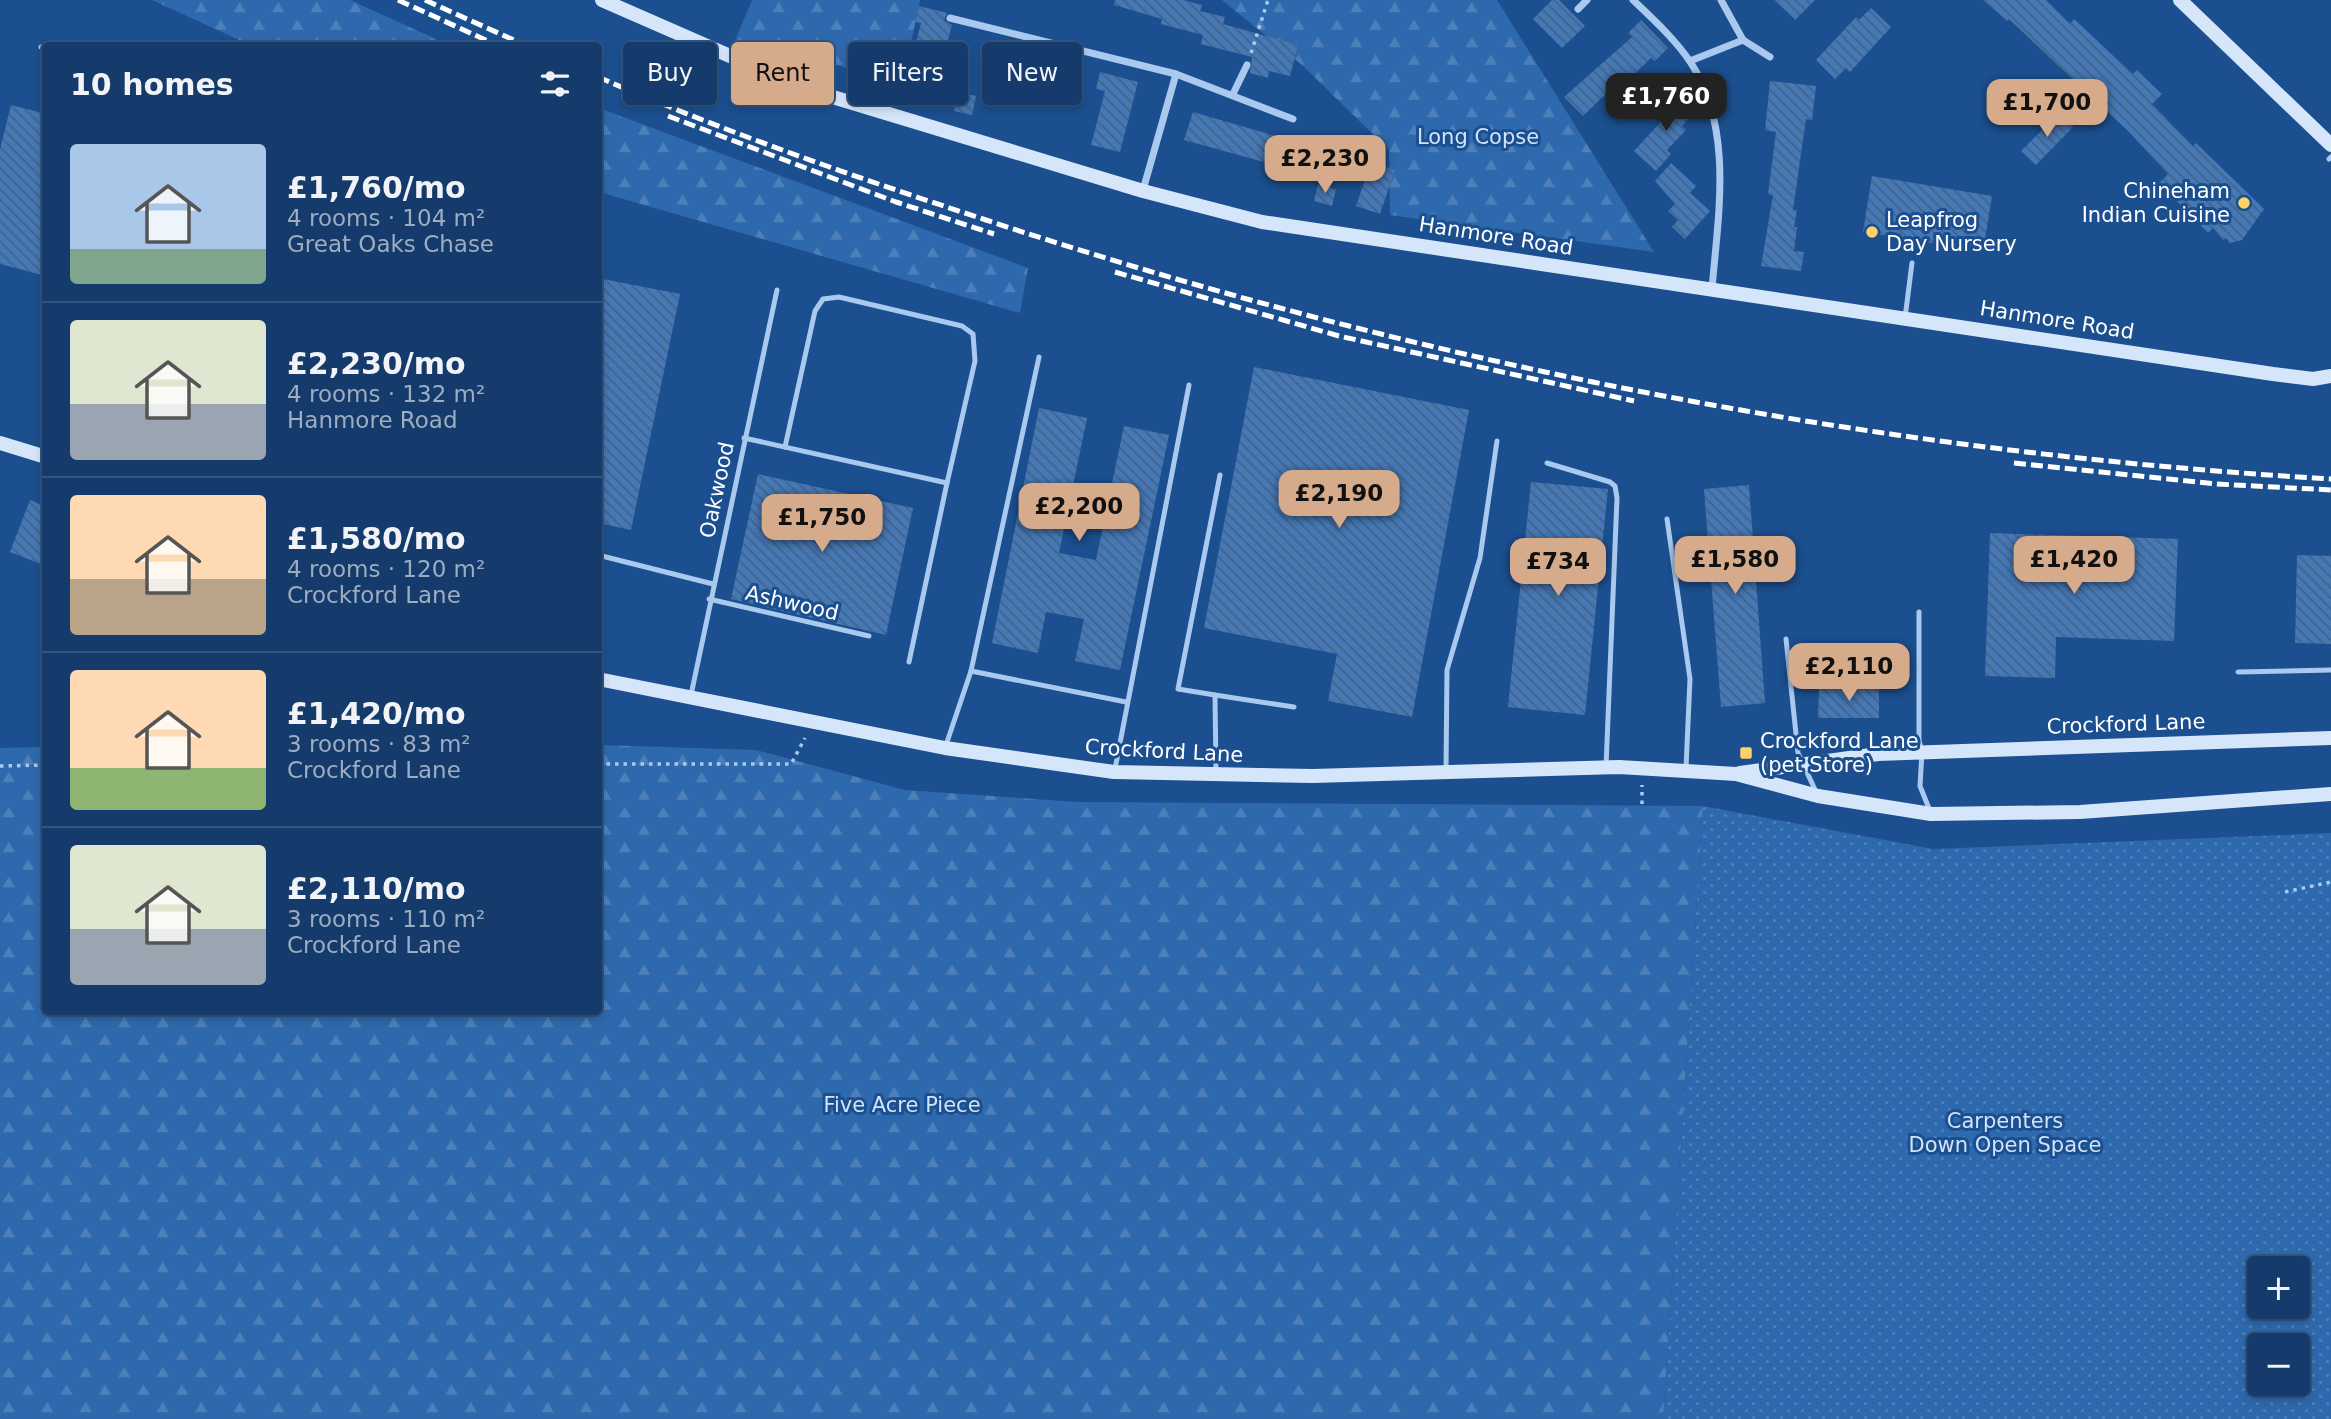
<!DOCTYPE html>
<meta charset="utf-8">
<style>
:root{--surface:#143b6b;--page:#214673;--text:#f1f3f6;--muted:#9dadc1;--line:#33557e;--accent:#d6ab8b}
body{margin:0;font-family:"DejaVu Sans",sans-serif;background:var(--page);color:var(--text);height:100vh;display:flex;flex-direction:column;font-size:26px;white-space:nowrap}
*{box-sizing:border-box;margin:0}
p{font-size:23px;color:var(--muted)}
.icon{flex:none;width:38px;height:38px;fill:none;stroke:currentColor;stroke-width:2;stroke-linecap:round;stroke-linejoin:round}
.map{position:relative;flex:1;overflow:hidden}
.side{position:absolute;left:42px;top:42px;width:560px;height:973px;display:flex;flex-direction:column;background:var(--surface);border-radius:7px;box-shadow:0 4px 10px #0003,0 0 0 2px var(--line)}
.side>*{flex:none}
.banner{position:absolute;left:623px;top:42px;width:665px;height:63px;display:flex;gap:14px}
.controls{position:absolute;left:2247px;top:1256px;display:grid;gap:14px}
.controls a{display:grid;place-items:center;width:63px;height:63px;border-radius:7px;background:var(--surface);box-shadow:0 4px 10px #0003,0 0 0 2px var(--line);font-size:35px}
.price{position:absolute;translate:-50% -60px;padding:0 16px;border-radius:14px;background:var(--accent);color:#111;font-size:23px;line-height:46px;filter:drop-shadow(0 2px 4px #0008)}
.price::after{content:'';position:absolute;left:50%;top:42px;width:21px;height:16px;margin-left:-10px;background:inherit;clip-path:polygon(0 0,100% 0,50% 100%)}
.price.selected{background:#222;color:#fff}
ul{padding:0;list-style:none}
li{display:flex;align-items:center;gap:21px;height:175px;padding:0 28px}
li+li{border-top:2px solid var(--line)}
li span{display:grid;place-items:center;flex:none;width:196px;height:140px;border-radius:7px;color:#555}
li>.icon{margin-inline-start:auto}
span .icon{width:84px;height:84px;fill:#fffc;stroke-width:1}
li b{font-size:30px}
h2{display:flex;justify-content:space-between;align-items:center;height:84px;padding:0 28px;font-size:30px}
.tag{padding:0 24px;border-radius:7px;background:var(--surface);box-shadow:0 4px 10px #0003,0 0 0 2px var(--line);font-size:24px;line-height:63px}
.tag.selected{background:var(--accent);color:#111}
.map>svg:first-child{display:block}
.grass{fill:url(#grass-dots);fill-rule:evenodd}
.forest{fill:url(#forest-firs)}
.building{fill:url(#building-back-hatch)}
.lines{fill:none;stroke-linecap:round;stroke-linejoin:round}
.path{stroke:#a9c9ee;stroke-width:3.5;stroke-dasharray:3.5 5;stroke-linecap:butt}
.lane{stroke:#a9c9ee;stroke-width:5}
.street{stroke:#a9c9ee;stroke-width:7}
.secondary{stroke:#d6e6fa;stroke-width:14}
.rail{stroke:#fff;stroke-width:5;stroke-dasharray:12 5;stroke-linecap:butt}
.poi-dot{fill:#ffd166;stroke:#1b4f8f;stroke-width:2.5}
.labels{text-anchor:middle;stroke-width:6;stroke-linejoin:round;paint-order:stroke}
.park-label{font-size:21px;fill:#cfe3fa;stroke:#1b4f8f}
.poi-label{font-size:21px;fill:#fff;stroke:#1b4f8f;text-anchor:start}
.street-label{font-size:21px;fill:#fff;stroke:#1b4f8f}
</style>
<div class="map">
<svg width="2331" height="1419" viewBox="0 0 2331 1419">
<defs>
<pattern id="grass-dots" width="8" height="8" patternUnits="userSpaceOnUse" patternTransform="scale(1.75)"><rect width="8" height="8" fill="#2e69ad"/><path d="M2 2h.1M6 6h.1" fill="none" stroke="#4d80b9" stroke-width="1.8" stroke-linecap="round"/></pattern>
<pattern id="forest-firs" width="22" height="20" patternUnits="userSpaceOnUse" patternTransform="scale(1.75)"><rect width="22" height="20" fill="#2e69ad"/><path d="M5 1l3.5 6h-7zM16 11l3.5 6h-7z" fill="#4d80b9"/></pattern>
<pattern id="building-back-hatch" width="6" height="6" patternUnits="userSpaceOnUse" patternTransform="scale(1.75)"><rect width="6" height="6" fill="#4478b7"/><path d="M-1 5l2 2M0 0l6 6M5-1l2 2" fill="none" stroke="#486282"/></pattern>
</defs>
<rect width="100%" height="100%" fill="#1b4f8f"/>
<path class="grass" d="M1703,806l230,43 398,-16v586h-668zM2259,1269h39v38h-39zM2259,1346h39v38h-39z"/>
<g class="forest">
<polygon points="152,0 350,0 449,45 250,45"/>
<polygon points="752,0 920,0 903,81 735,41"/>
<polygon points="1222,0 1497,0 1654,252 1390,215 1389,150 1302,65"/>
<polygon points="599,108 1028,268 1020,313 599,192"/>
<polygon points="599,745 756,750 905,790 1078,802 1703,806 1663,1419 0,1419 0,748 45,747 46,1012 598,1012"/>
</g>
<g class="building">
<polygon points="1115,0 1183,0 1202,5 1200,11 1225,17 1223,24 1298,45 1290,76 1269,71 1268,78 1250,73 1252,57 1201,44 1203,35 1161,24 1162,19 1114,5"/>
<polygon points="1552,0 1559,0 1585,26 1562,48 1533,19"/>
<polygon points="1774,0 1815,0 1795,20"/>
<polygon points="1983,0 2046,0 2070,24 2074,19 2133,74 2137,70 2162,94 2152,104 2193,146 2196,143 2264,209 2242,240 2230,243 2226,238 2223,240 2213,228 2208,233 2159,183 2168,174 2127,130 2009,19 2007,21"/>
<polygon points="919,6 947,13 944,20 952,25 941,67 945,68 938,96 909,89 916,64 911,63 921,23 915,22"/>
<polygon points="1871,8 1891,27 1850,72 1846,68 1835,79 1816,60 1856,17 1859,20"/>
<polygon points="1641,20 1668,48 1655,61 1651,58 1616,92 1612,88 1583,116 1564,97 1632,37 1628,33"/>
<polygon points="987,59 1049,77 1051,70 1068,75 1059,106 980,83"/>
<polygon points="1100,72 1138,82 1120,152 1091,145 1105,91 1096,89"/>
<polygon points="1770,81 1816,86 1812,120 1806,119 1793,210 1797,210 1794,227 1797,227 1794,251 1804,252 1801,271 1761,266 1773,195 1768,194 1776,132 1765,130"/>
<polygon points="958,92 976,96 972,115 954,111"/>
<polygon points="1678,94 1696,111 1682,126 1686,130 1667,150 1671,154 1656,171 1634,151 1668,114 1664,109"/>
<polygon points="11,105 46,114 46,276 0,264 0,149"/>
<polygon points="1193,112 1296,142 1297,138 1326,146 1318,177 1184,140"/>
<polygon points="2059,113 2073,127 2036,165 2021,151"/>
<polygon points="1371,162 1395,170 1380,214 1356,206"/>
<polygon points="1671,163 1696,186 1690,193 1710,211 1685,239 1672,227 1678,220 1668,211 1675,204 1655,181"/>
<polygon points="1872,176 1992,196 1983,251 1863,232"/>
<polygon points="1318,184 1336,189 1332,206 1314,201"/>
<polygon points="598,278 680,294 631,530 598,523"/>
<polygon points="1254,367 1469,410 1412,717 1328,701 1337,654 1204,628"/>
<polygon points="1039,408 1087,418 1059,553 1096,560 1124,426 1169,435 1120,670 1075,661 1084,619 1046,612 1038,653 992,643"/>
<polygon points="758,474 913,508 886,635 731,599"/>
<polygon points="1531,482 1608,489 1585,715 1508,707"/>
<polygon points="1749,485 1765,703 1721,707 1704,489"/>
<polygon points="30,500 46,507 46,566 10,552"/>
<polygon points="1990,533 2178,539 2174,641 2056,637 2055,678 1985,676"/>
<polygon points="2297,555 2331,556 2331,644 2295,643"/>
<polygon points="1819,688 1879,688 1879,718 1818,718"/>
</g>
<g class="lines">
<g class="path">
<polyline points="1251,53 1268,0"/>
<polyline points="598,764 791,764 805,738"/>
<polyline points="0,766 46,765"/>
<polyline points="1642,804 1642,785"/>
<polyline points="2285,892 2331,882"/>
</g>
<g class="lane">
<polyline points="41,47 46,48"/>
<polyline points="2329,159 2331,157"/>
<polyline points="1905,318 1912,263"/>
<polyline points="744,438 947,483 909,662"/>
<polyline points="785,447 815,311 823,299 839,297 962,326 973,334 975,361 947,483"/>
<polyline points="1547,463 1610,482 1615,486 1617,498 1606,767"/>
<polyline points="1667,519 1690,679 1686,768"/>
<polyline points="598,555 713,584"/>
<polyline points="709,599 869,636"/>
<polyline points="1919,612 1919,740 1922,752 1920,786 1930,811"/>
<polyline points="1786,639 1798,753 1817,794"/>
<polyline points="971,671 1126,702"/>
<polyline points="2238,672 2331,670"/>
<polyline points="691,695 777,290"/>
<polyline points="1215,695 1294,707"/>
<polyline points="946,745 971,671 1039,357"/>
<polyline points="1115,769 1189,385"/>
<polyline points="1446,770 1447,670 1480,558 1497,441"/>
<polyline points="1216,773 1215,695 1178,689 1220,475"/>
</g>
<g class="street">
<path d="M1633,0c20,19 43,40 58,63 43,67 27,152 21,226"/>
<polyline points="1721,0 1743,40 1770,57"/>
<polyline points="1578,9 1587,0"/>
<polyline points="950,18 1176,74 1293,119"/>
<polyline points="1690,61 1743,40"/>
<polyline points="1233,94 1247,65"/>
<polyline points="1143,190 1176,74"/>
</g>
<g class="secondary">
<polyline points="602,0 803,88 1143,191 1262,222 2273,374 2313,379 2331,376"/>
<polyline points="2180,0 2331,145"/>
<polyline points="0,443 46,457"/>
<polyline points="598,679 945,748 1114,772 1313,776 1619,767 1736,774 1818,796 1931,814 2080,812 2331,794"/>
<polyline points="1740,773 1878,754 2331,738"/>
</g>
<g class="rail">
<polyline points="398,0 499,46"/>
<polyline points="425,0 527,46"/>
<path d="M598,77c127,55 257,100 388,143 436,144 887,232 1345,259"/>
<polyline points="668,116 896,202 994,234"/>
<polyline points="1115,272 1339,336 1634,401"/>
<polyline points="2014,463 2217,484 2331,490"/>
</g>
</g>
<g class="poi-dot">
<circle cx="2244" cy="203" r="7"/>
<circle cx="1872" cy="232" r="7"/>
<rect x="1739" y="746" width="14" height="14" rx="3.5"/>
</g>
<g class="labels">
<g class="park-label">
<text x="1478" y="144">Long Copse</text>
<text x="902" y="1112">Five Acre Piece</text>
<text x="2005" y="1128">Carpenters<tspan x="2005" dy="24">Down Open Space</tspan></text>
</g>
<g class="poi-label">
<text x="2230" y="198" text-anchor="end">Chineham<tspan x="2230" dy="24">Indian Cuisine</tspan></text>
<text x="1886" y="227">Leapfrog<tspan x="1886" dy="24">Day Nursery</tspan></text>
<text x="1760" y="748">Crockford Lane<tspan x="1760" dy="24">(pet Store)</tspan></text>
</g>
<g class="street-label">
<text transform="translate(1496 236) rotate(9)" y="7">Hanmore Road</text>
<text transform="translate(2057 320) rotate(9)" y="7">Hanmore Road</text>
<text transform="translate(717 490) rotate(-78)" y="7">Oakwood</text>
<text transform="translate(792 603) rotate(13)" y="7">Ashwood</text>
<text transform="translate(2126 724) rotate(-2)" y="7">Crockford Lane</text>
<text transform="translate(1164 751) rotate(3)" y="7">Crockford Lane</text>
</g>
</g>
</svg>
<div class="controls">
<a>+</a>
<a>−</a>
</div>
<b class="price selected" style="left:1666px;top:133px">£1,760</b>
<b class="price" style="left:2047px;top:139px">£1,700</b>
<b class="price" style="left:1325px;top:195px">£2,230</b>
<b class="price" style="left:1339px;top:530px">£2,190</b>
<b class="price" style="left:1079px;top:543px">£2,200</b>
<b class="price" style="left:822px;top:554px">£1,750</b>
<b class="price" style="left:1735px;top:596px">£1,580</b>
<b class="price" style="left:2074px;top:596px">£1,420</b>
<b class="price" style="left:1558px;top:598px">£734</b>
<b class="price" style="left:1849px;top:703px">£2,110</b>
<div class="banner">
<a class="tag">Buy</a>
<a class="tag selected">Rent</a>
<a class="tag">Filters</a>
<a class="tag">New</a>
</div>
<section class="side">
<h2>10 homes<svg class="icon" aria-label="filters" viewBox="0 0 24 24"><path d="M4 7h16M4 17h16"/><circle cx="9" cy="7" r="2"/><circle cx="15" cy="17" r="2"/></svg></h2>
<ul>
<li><span style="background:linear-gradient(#a9c7e8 75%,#7fa58c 0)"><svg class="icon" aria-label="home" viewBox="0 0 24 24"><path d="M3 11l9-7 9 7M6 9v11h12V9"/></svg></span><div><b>£1,760/mo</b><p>4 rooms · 104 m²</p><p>Great Oaks Chase</p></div></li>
<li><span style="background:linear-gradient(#dfe7d0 60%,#9aa5b1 0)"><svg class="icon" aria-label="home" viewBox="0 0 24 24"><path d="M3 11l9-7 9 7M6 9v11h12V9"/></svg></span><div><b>£2,230/mo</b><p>4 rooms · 132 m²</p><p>Hanmore Road</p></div></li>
<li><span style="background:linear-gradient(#ffd9b3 60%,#b9a48a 0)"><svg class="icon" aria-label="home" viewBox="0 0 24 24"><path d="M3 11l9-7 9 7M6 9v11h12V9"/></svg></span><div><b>£1,580/mo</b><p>4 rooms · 120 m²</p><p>Crockford Lane</p></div></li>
<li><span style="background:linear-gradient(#ffd9b3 70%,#8fb573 0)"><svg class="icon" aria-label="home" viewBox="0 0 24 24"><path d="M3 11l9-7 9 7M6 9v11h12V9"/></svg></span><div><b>£1,420/mo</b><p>3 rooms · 83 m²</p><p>Crockford Lane</p></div></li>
<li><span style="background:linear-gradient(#dfe7d0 60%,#9aa5b1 0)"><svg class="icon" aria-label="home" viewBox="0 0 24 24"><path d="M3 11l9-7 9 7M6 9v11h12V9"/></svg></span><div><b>£2,110/mo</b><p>3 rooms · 110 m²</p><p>Crockford Lane</p></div></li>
</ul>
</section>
</div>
